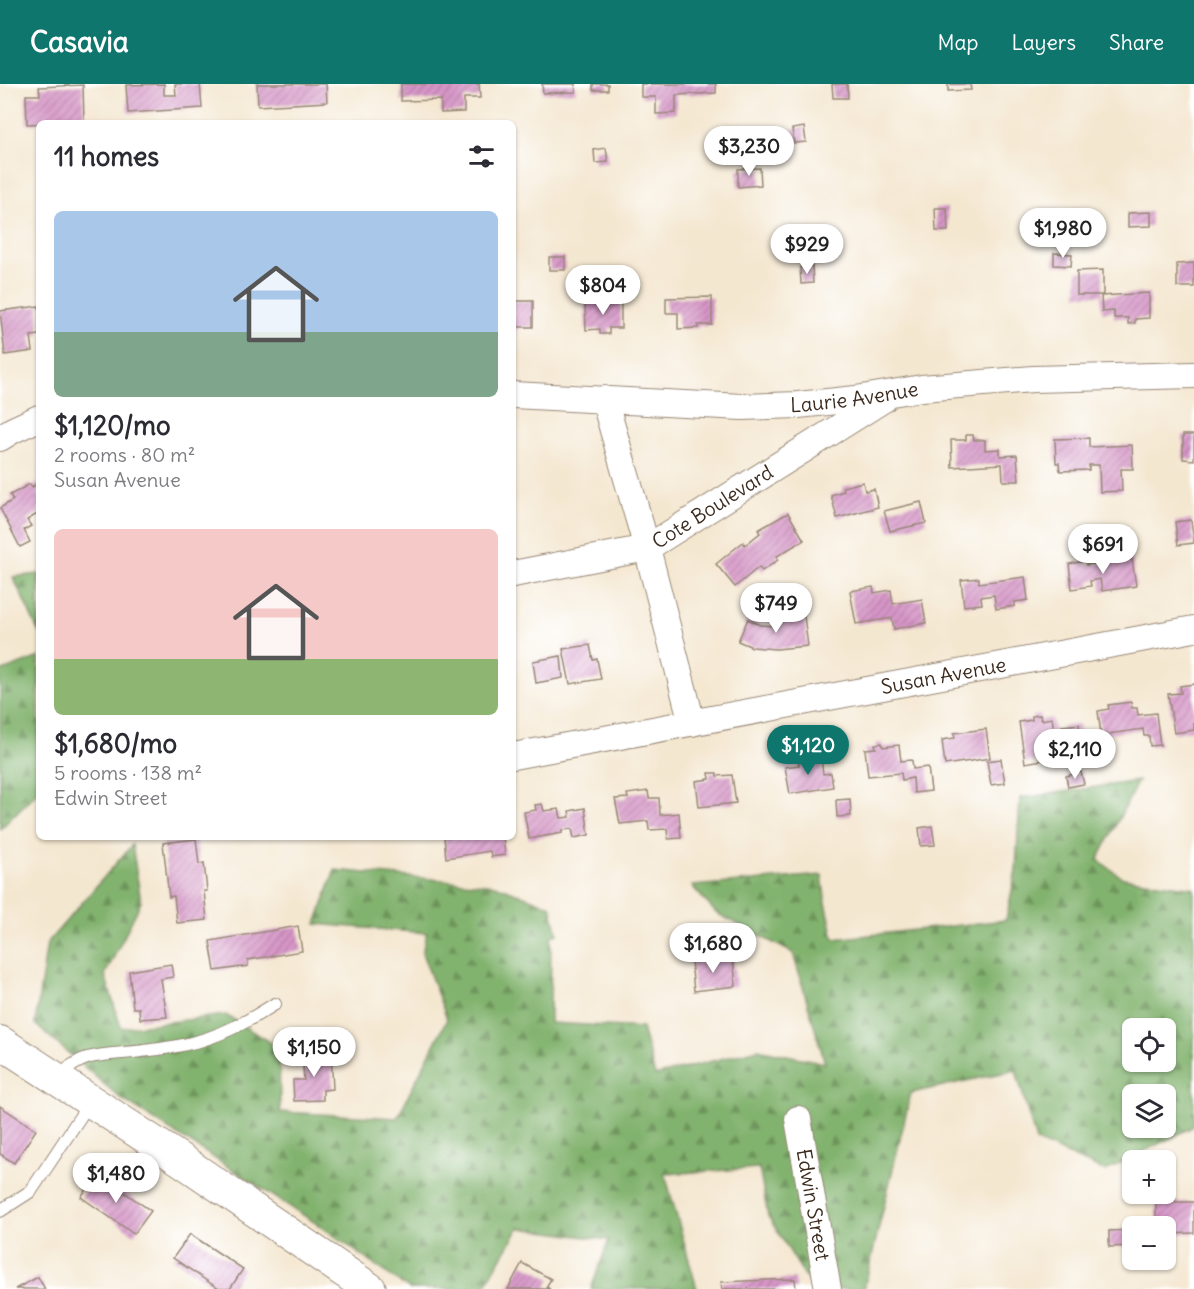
<!DOCTYPE html>
<meta charset="utf-8">
<style>
:root{--surface:#fff;--page:#f2f2f3;--text:#2b2b33;--muted:#7c7c81;--accent:#0f766e}
body{margin:0;font-family:Delius,sans-serif;background:var(--page);color:var(--text);height:100vh;display:flex;flex-direction:column;font-size:22px;white-space:nowrap}
*{box-sizing:border-box;margin:0}
p{font-size:20px;color:var(--muted)}
.icon{flex:none;width:33px;height:33px;fill:none;stroke:currentColor;stroke-width:2;stroke-linecap:round;stroke-linejoin:round}
.map{position:relative;flex:1;overflow:hidden}
.side{position:absolute;left:36px;top:36px;width:480px;height:720px;display:flex;flex-direction:column;background:var(--surface);border-radius:9px;box-shadow:0 2px 4px #0004}
.side>*{flex:none}
.buttons{position:absolute;left:1122px;top:934px;display:grid;gap:12px}
.buttons a{display:grid;place-items:center;width:54px;height:54px;border-radius:9px;background:var(--surface);box-shadow:0 2px 4px #0004;font-size:30px}
.price{position:absolute;translate:-50% -51px;padding:0 14px;border-radius:21px;background:#fff;color:#222;font-size:20px;line-height:39px;filter:drop-shadow(0 2px 3px #0008)}
.price::after{content:'';position:absolute;left:50%;top:36px;width:18px;height:14px;margin-left:-9px;background:inherit;clip-path:polygon(0 0,100% 0,50% 100%)}
.price.on{background:var(--accent);color:#fff}
ul{padding:0;list-style:none}
li{display:grid;align-content:center;gap:12px;height:318px;padding:0 18px}
li span{display:grid;place-items:center;height:186px;border-radius:9px;color:#555}
li>.icon{margin-inline-start:auto}
span .icon{width:108px;height:108px;fill:#fffc;stroke-width:1}
li b{font-size:26px}
h2{display:flex;justify-content:space-between;align-items:center;height:72px;padding:0 18px;font-size:26px}
header{display:flex;align-items:center;gap:36px;box-sizing:border-box;height:84px;padding:0 30px;background:var(--accent);color:#fff}
header strong{font-size:28px}
nav{display:flex;gap:33px;margin-inline-start:auto;font-size:21px}
.map>svg:first-child{display:block}
.forest{fill:url(#forest-firs);stroke:#5e6e46;stroke-width:1.5;fill-rule:evenodd}
.building{fill:url(#building-hatch)}
.lines{fill:none;stroke-linecap:round;stroke-linejoin:round}
.service-casing{stroke:#988877;stroke-width:14}
.minor-casing{stroke:#988877;stroke-width:28}
.tertiary-casing{stroke:#988877;stroke-width:34}
.service{stroke:#fff;stroke-width:12}
.minor{stroke:#fff;stroke-width:26}
.tertiary{stroke:#fff;stroke-width:32}
.labels{text-anchor:middle;stroke-width:6;stroke-linejoin:round;paint-order:stroke}
.street-label{font-size:20px;fill:#3b2a1e;stroke:#fff}
</style>
<header>
<strong>Casavia</strong>
<nav><a>Map</a><a>Layers</a><a>Share</a></nav>
</header>
<div class="map">
<svg width="1194" height="1205" viewBox="0 0 1194 1205">
<defs>
<pattern id="forest-firs" width="22" height="20" patternUnits="userSpaceOnUse" patternTransform="scale(1.5)"><rect width="22" height="20" fill="#82b36e"/><path d="M5 1l3.5 6h-7zM16 11l3.5 6h-7z" fill="#6c925a"/></pattern>
<pattern id="building-hatch" width="6" height="6" patternUnits="userSpaceOnUse" patternTransform="scale(1.5)"><rect width="6" height="6" fill="#d796c8"/><path d="M-1 1l2-2M0 6l6-6M5 7l2-2" fill="none" stroke="#b07ba2"/></pattern>
</defs>
<rect width="100%" height="100%" fill="#fff"/>
<filter id="ink" filterUnits="userSpaceOnUse"><feTurbulence type="fractalNoise" baseFrequency=".0167" numOctaves="2"/><feDisplacementMap in="SourceGraphic" scale="12" xChannelSelector="R" yChannelSelector="G"/><feConvolveMatrix kernelMatrix="1 2 1 2 8 2 1 2 1" color-interpolation-filters="sRGB"/></filter>
<filter id="wash" filterUnits="userSpaceOnUse"><feTurbulence type="fractalNoise" baseFrequency=".008" numOctaves="4" result="noise"/><feDisplacementMap in="SourceGraphic" scale="24" xChannelSelector="R" yChannelSelector="G"/><feGaussianBlur stdDeviation="1.35" result="paint"/><feColorMatrix in="noise" values="0 0 0 0 0 0 0 0 0 0 0 0 0 0 0 0 0 1.4 0 .05"/><feComposite in="paint" operator="in"/></filter>
<g filter="url(#wash)">
<rect width="100%" height="100%" fill="#f4e7d0"/>
<g class="forest">
<polygon points="39,490 39,549 13,493"/>
<polygon points="39,573 39,706 0,745 0,588"/>
<path d="M1138,697l-40,79 25,18 71,10v238l-89,45 -69,-30 -20,-71 -105,23 -47,196h-51l-45,-73 -9,-48 -94,6 32,115h-106l18,-49 -90,-12 -36,61h-74l-87,-62 -202,-129 -85,-74 12,-81 85,-98 9,57 -36,73 16,53 105,-13 53,33 1,64 117,6 50,-99 -25,-66 5,-20 -111,-9 19,-54 160,15 56,21 7,28 -7,2 -1,87 92,5 13,48 103,-27 67,14 -32,-110 -77,-40 -24,-27 130,-11 3,23 9,41 172,-19 10,-49 4,-73zM1132,945h34v33h-34zM1132,1011h34v33h-34z"/>
</g>
<g id="blocks">
<g class="building">
<polygon points="164,0 164,11 176,11 175,0 200,0 202,24 128,29 126,1"/>
<polygon points="257,0 326,0 327,18 258,22"/>
<polygon points="401,0 479,0 480,14 464,14 464,28 441,29 441,16 401,17"/>
<polygon points="542,0 575,0 576,8 543,9"/>
<rect x="593" y="0" width="15" height="6"/>
<polygon points="641,0 716,0 716,9 676,11 676,29 656,30 656,13 641,13"/>
<polygon points="832,0 847,0 848,14 833,14"/>
<polygon points="948,0 970,0 971,6 948,7"/>
<polygon points="83,1 84,38 27,40 26,11 40,11 39,3"/>
<polygon points="804,43 806,58 794,59 792,45"/>
<polygon points="606,64 608,78 595,79 594,66"/>
<polygon points="760,84 761,101 738,103 738,85"/>
<polygon points="935,124 947,124 948,147 936,147"/>
<polygon points="1151,128 1151,142 1128,143 1128,129"/>
<polygon points="1054,169 1072,170 1071,182 1054,181"/>
<rect x="549" y="173" width="16" height="13"/>
<polygon points="1194,179 1194,203 1177,203 1177,180"/>
<polygon points="812,182 813,199 801,200 800,183"/>
<polygon points="1103,186 1103,211 1077,211 1077,187"/>
<polygon points="1149,209 1149,234 1135,235 1135,239 1128,240 1128,234 1114,234 1114,227 1102,228 1101,212"/>
<polygon points="712,213 712,241 698,241 698,244 678,245 678,229 666,229 666,214"/>
<polygon points="513,217 533,217 533,243 517,243 517,246 513,246"/>
<polygon points="621,218 621,244 609,244 609,250 600,250 600,245 586,246 585,219"/>
<polygon points="39,222 39,251 31,252 33,267 5,271 0,227"/>
<polygon points="966,351 973,351 974,356 985,356 985,366 1000,365 1000,372 1017,371 1019,397 1003,397 1002,380 952,383 951,356 966,356"/>
<polygon points="1183,351 1194,351 1194,376 1183,375"/>
<polygon points="1089,354 1089,363 1132,361 1133,385 1121,385 1122,407 1100,408 1099,381 1089,381 1089,386 1060,387 1059,379 1056,379 1055,355"/>
<polygon points="863,398 865,407 874,405 878,423 837,434 831,411 844,407 843,403"/>
<polygon points="39,399 39,429 27,436 31,442 24,446 30,458 20,463 0,424 13,416 10,411 30,400 32,403"/>
<polygon points="921,418 926,439 890,447 884,427"/>
<polygon points="788,429 804,456 777,472 778,476 762,487 759,483 735,503 716,480 743,458 745,461 760,449 758,446"/>
<polygon points="1191,436 1194,459 1178,461 1175,438"/>
<polygon points="1132,475 1136,502 1102,507 1100,495 1090,497 1091,502 1072,505 1069,480 1085,477 1086,481"/>
<polygon points="1025,493 1028,516 1015,518 1015,522 996,525 994,511 981,513 982,520 964,522 961,496 979,494 979,499"/>
<polygon points="873,503 874,509 891,506 893,520 922,515 926,539 894,545 892,534 856,540 850,507"/>
<polygon points="804,532 808,562 776,565 752,563 738,557 748,535 760,541 774,542 773,536"/>
<polygon points="590,561 593,576 597,575 601,595 570,600 563,565"/>
<polygon points="561,572 563,594 536,599 533,577"/>
<polygon points="1194,600 1194,646 1174,649 1168,610 1181,609 1180,602"/>
<polygon points="1131,618 1132,624 1137,624 1138,631 1156,629 1160,661 1150,662 1149,652 1144,652 1143,645 1101,651 1098,627 1109,625 1108,621"/>
<polygon points="1040,631 1041,636 1052,634 1056,659 1041,661 1043,676 1025,679 1019,638 1032,636 1032,632"/>
<polygon points="1079,640 1081,661 1065,663 1062,642"/>
<polygon points="986,645 990,674 945,681 942,656 955,654 954,649"/>
<polygon points="882,659 883,663 899,661 901,677 912,676 913,685 928,683 931,707 914,709 913,694 902,696 901,689 868,692 865,665 876,664 875,660"/>
<polygon points="806,672 807,676 821,674 823,690 831,689 833,703 790,710 785,683 799,681 798,674"/>
<polygon points="1001,675 1005,699 991,701 987,677"/>
<polygon points="1081,688 1084,700 1068,703 1066,692"/>
<polygon points="709,689 717,689 717,692 732,691 736,719 699,723 696,697 710,695"/>
<polygon points="648,707 649,714 659,714 660,731 679,729 681,754 668,755 667,745 649,746 648,737 620,740 615,715 628,714 627,710"/>
<polygon points="850,715 851,732 837,733 836,716"/>
<polygon points="542,720 544,727 559,725 561,734 570,733 569,727 585,724 589,751 574,754 572,745 562,746 562,749 529,755 524,728 536,726 535,721"/>
<polygon points="932,742 935,761 921,762 919,744"/>
<polygon points="444,753 503,753 505,771 491,773 490,767 446,774"/>
<polygon points="196,755 199,780 204,779 207,807 204,807 207,836 177,839 174,812 169,813 163,759"/>
<polygon points="298,842 302,867 248,876 248,882 215,887 210,857"/>
<polygon points="733,873 736,902 694,907 691,877"/>
<polygon points="171,880 173,893 161,895 167,933 140,935 139,924 133,924 129,887"/>
<polygon points="331,969 333,1005 323,1006 323,1016 294,1017 293,996 304,996 302,970"/>
<polygon points="0,1022 36,1046 14,1079 0,1070"/>
<polygon points="97,1089 151,1127 134,1150 81,1113"/>
<polygon points="1156,1118 1194,1118 1194,1149 1166,1150 1166,1143 1156,1143"/>
<polygon points="1132,1146 1132,1162 1109,1163 1109,1147"/>
<polygon points="190,1150 243,1185 230,1205 219,1205 173,1174"/>
<polygon points="522,1179 551,1195 546,1203 550,1205 508,1205"/>
<polygon points="38,1193 45,1205 15,1205"/>
<polygon points="795,1195 796,1205 722,1205 721,1198"/>
</g>
</g>
</g>
<g filter="url(#ink)">
<use href="#blocks" fill-opacity="0" stroke="#988877" stroke-width="1.5"/>
<g class="lines">
<g class="service-casing">
<g id="service">
<path d="M55,993c10,-7 20,-15 32,-19 11,-3 24,-4 36,-5 22,-2 43,-4 64,-9 33,-7 61,-23 88,-40"/>
<polyline points="0,1127 31,1107 90,1018"/>
</g>
</g>
<g class="minor-casing">
<g id="minor">
<path id="s1" d="M513,311l229,12 56,-2 58,-6 66,-11 111,-9 161,-4"/>
<polyline points="604,315 647,464 692,639"/>
<polyline points="0,354 13,346 39,334"/>
<path id="s2" d="M513,490l134,-26 237,-149"/>
<path id="s3" d="M513,672l681,-127"/>
<path id="s4" d="M798,1035l30,170"/>
</g>
</g>
<g class="tertiary-casing">
<polyline id="tertiary" points="0,958 181,1076 370,1205"/>
</g>
<use href="#service" class="service"/>
<use href="#minor" class="minor"/>
<use href="#tertiary" class="tertiary"/>
</g>
</g>
<g class="labels">
<g class="street-label">
<text dy="7" stroke="none"><textPath href="#s1" startOffset="342">Laurie Avenue</textPath></text>
<text dy="7" stroke="none"><textPath href="#s2" startOffset="214">Cote Boulevard</textPath></text>
<text dy="7" stroke="none"><textPath href="#s3" startOffset="438">Susan Avenue</textPath></text>
<text dy="7" stroke="none"><textPath href="#s4" startOffset="87">Edwin Street</textPath></text>
</g>
</g>
</svg>
<div class="buttons">
<a><svg class="icon" aria-label="locate" viewBox="0 0 24 24"><circle cx="12" cy="12" r="6"/><path d="M12 2v4M12 18v4M2 12h4M18 12h4"/></svg></a>
<a><svg class="icon" aria-label="layers" viewBox="0 0 24 24"><path d="M12 4l9 5-9 5-9-5zM3 14l9 5 9-5"/></svg></a>
<a>+</a>
<a>−</a>
</div>
<b class="price" style="left:749px;top:93px">$3,230</b>
<b class="price" style="left:1063px;top:175px">$1,980</b>
<b class="price" style="left:807px;top:191px">$929</b>
<b class="price" style="left:603px;top:232px">$804</b>
<b class="price" style="left:1103px;top:491px">$691</b>
<b class="price" style="left:776px;top:550px">$749</b>
<b class="price on" style="left:808px;top:692px">$1,120</b>
<b class="price" style="left:1075px;top:696px">$2,110</b>
<b class="price" style="left:713px;top:890px">$1,680</b>
<b class="price" style="left:314px;top:994px">$1,150</b>
<b class="price" style="left:116px;top:1120px">$1,480</b>
<section class="side">
<h2>11 homes<svg class="icon" aria-label="filters" viewBox="0 0 24 24"><path d="M4 7h16M4 17h16"/><circle cx="9" cy="7" r="2"/><circle cx="15" cy="17" r="2"/></svg></h2>
<ul>
<li><span style="background:linear-gradient(#a9c7e8 65%,#7fa58c 0)"><svg class="icon" aria-label="home" viewBox="0 0 24 24"><path d="M3 11l9-7 9 7M6 9v11h12V9"/></svg></span><div><b>$1,120/mo</b><p>2 rooms · 80 m²</p><p>Susan Avenue</p></div></li>
<li><span style="background:linear-gradient(#f6c9c9 70%,#8fb573 0)"><svg class="icon" aria-label="home" viewBox="0 0 24 24"><path d="M3 11l9-7 9 7M6 9v11h12V9"/></svg></span><div><b>$1,680/mo</b><p>5 rooms · 138 m²</p><p>Edwin Street</p></div></li>
</ul>
</section>
</div>
